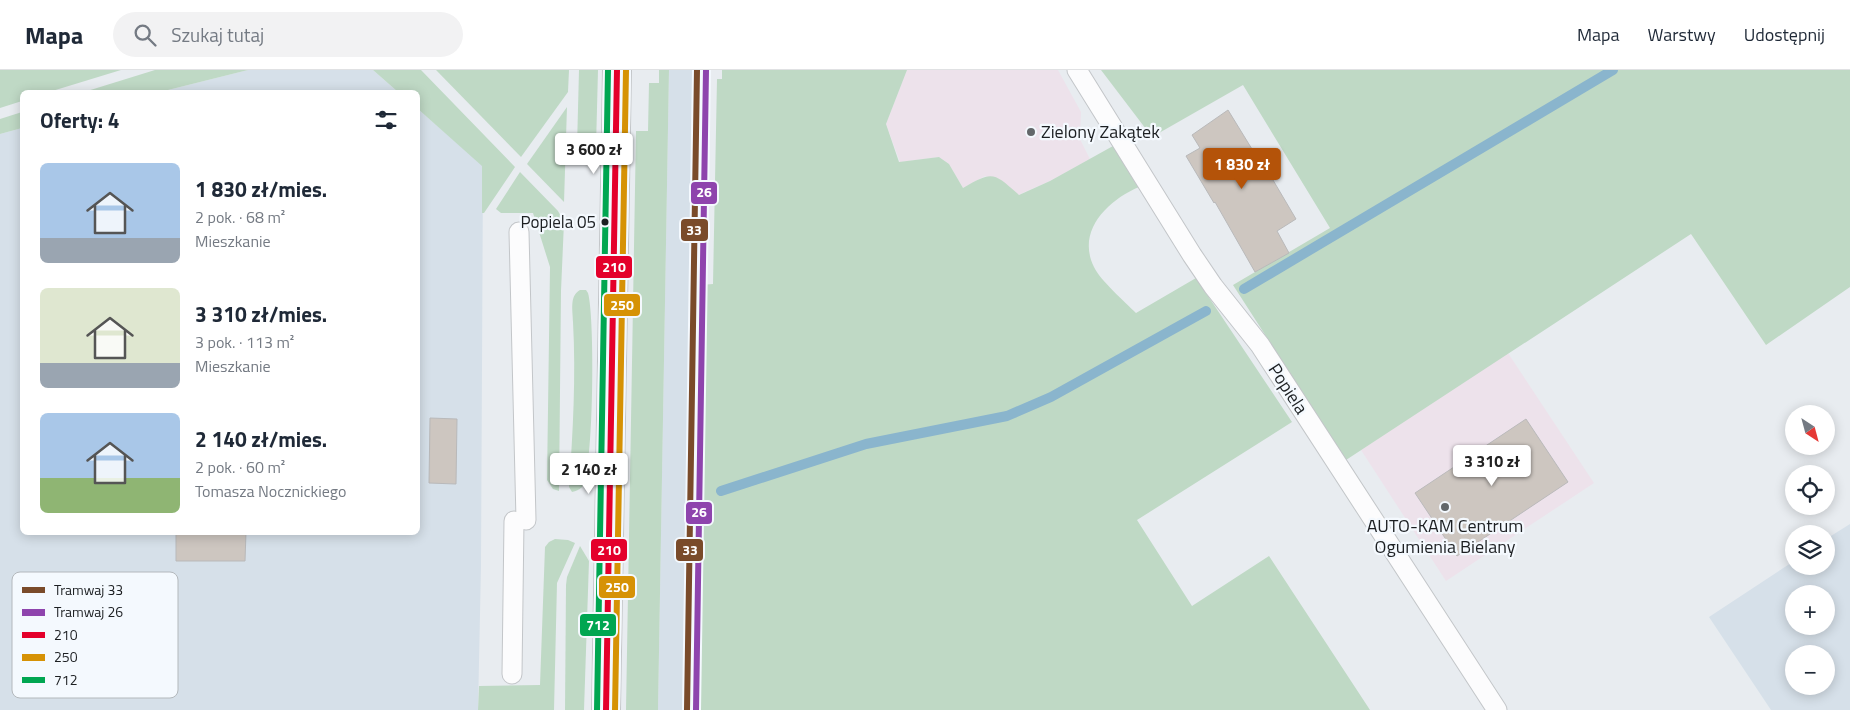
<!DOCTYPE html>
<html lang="pl">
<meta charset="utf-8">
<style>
:root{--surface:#fff;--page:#f2f2f3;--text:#1f2937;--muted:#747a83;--line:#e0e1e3;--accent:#b45309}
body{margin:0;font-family:"Titillium Web",sans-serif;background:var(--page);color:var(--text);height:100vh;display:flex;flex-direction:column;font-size:19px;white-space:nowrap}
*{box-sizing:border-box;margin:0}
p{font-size:16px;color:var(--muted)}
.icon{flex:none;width:28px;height:28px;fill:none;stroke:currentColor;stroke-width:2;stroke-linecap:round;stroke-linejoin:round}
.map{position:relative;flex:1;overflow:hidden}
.sheet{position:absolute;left:20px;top:20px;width:400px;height:445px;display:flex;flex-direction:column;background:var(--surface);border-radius:8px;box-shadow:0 2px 12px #0003}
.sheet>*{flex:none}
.needle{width:32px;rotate:144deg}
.tools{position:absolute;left:1785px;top:335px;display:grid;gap:10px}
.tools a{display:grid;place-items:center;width:50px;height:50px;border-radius:50%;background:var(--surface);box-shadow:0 2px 12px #0003;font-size:25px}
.price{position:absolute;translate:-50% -42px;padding:0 11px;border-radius:5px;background:#fff;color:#222;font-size:16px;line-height:32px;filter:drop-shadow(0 1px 2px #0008)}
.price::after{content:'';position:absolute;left:50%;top:30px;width:15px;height:11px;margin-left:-8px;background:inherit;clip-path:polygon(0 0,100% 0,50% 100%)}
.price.selected{background:var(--accent);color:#fff}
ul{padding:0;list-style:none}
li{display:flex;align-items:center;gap:15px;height:125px;padding:0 20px}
li span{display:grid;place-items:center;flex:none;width:140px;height:100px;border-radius:8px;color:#555}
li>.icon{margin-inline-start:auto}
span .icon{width:60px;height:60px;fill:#fffc;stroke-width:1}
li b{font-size:21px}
h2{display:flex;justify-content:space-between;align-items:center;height:60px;padding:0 20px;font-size:21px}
header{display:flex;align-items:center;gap:30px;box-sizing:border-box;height:70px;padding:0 25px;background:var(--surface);border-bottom:1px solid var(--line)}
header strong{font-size:24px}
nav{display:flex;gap:28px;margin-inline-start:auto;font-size:18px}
.search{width:350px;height:45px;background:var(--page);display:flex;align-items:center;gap:12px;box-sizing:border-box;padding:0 18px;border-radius:28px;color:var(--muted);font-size:19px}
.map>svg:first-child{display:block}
.commercial{fill:#ede2eb}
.built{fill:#d6e0e9;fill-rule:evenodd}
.green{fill:#bfd9c5}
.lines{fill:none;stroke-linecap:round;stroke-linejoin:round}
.stream{stroke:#8ab5cd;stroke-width:10}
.building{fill:#cdc6c0;stroke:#b9b9ba}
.lane-casing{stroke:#c3c6c9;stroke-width:21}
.secondary-casing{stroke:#c3c6c9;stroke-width:30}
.lane{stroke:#fcfcfd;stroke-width:19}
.secondary{stroke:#fcfcfd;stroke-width:28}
.bus-1-casing{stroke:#f4f9fe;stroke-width:10}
.bus-2-casing{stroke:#f4f9fe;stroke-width:10}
.bus-3-casing{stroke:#f4f9fe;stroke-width:10}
.bus-1{stroke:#e4002b;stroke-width:6}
.bus-2{stroke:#d69205;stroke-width:6}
.bus-3{stroke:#00a651;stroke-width:6}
.tram-1-casing{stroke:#f4f9fe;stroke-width:10}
.tram-2-casing{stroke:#f4f9fe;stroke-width:10}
.tram-1{stroke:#7a4b2a;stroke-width:6}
.tram-2{stroke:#8e44ad;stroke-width:6}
.poi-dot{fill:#63676a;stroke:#f4f9fe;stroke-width:2}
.bus-dot{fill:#1c1f22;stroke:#f4f9fe;stroke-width:2}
.labels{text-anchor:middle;stroke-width:4.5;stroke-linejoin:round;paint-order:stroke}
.bus-label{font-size:17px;fill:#1c1f22;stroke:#f4f9fe;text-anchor:end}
.poi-label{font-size:18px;fill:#1c1f22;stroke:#f4f9fe;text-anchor:start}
.street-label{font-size:18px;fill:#1c1f22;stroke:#f4f9fe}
.key{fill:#f4f9fe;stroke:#b3b8bc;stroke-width:1}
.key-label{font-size:14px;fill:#1c1f22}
.line-badge{stroke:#f4f9fe;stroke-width:2}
.badge-label{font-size:14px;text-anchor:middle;font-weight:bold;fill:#fff}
</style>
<header>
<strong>Mapa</strong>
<div class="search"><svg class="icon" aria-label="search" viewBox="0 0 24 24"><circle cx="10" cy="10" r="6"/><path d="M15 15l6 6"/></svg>Szukaj tutaj</div>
<nav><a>Mapa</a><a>Warstwy</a><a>Udostępnij</a></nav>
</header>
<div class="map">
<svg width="1850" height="640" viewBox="0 0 1850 640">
<rect width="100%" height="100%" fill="#e8ecf0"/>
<g class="commercial">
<polygon points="907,0 1058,0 1081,42 1080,69 1090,89 1050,111 1018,125 985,106 963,118 949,94 939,87 900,92 886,54"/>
<polygon points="1508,283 1594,413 1446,511 1361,380"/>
</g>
<g class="built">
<polygon points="248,0 373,0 398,22 160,22"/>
<polygon points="669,0 704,0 694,640 658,640"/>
<polygon points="418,39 483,96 481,496 478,640 0,640 0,64 22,58 22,462 418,462"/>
<path d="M1850,454v186h-79l-62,-93 85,-56v5h32v-27zM1794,524h32v32h-32zM1794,584h32v32h-32z"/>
</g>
<g class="green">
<polygon points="0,0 121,0 49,22 22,22 22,31 0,38"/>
<polygon points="155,0 248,0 160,22 84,22"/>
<polygon points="373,0 421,0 515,97 484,143 482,143 482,96 418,39 418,22 398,22"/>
<polygon points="436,0 569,0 568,22 521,87"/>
<polygon points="579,0 598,0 596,77 577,77"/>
<polygon points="659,0 669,0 658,640 626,640 636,61 648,61 649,13 659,13"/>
<path d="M722,0h185l-21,54 13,38 40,-5 10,7 14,24c30,-17 30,-16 56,7l31,-14 63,-35 26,41c-31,13 -63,44 -45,80 6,13 31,35 42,46l60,-35 96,144 -155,98 55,86 77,-50 101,154h-676l6,-425 13,-1 4,-205h5z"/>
<polygon points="1101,0 1850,0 1850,217 1766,275 1691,164 1346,390 1233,215 1330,158 1243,15 1152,67"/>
<polygon points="567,37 564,132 527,94"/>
<polygon points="22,42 22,58 0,64 0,49"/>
<polygon points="520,102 558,141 564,152 561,221 559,421 553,419 547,410 550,197 533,143 501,143 496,139"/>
<path d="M580,220h6l2,3c7,24 6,178 -6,194 -3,3 -6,4 -10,5l-3,-5c4,-55 7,-111 4,-165 0,-11 -4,-26 7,-32z"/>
<polygon points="555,469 568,470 575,473 557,513 554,640 478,640 479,616 540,615 545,477 549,472"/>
<polygon points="580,476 589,491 584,640 565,640 566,515 567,507"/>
</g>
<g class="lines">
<g class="stream">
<polyline points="1244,219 1613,0"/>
<polyline points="721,421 866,374 1007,346 1051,327 1206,241"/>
</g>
</g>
<g class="building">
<polygon points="1228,40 1255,84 1257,83 1296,149 1277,161 1289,183 1255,202 1215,132 1214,133 1186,86 1200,78 1192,65"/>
<polygon points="430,348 457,349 456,414 429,413"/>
<polygon points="1526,349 1568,412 1457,486 1415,423"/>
<polygon points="176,462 246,462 245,491 176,491"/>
</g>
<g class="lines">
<g class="lane-casing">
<g id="lane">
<polyline points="1077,0 1192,185 1213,216 1260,275 1497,640"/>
<polyline points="519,162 526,450"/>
<polyline points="512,604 514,451"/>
</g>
</g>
<g class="secondary-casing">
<polyline id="secondary" points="606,640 617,0"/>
</g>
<use href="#lane" class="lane"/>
<use href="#secondary" class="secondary"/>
<g class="bus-1-casing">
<polyline id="bus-1" points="606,640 617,0"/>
</g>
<g class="bus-2-casing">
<polyline id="bus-2" points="615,640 626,0"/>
</g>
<g class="bus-3-casing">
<polyline id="bus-3" points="597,640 608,0"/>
</g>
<use href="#bus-1" class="bus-1"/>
<use href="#bus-2" class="bus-2"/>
<use href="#bus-3" class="bus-3"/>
<g class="tram-1-casing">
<polyline id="tram-1" points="687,640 697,0"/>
</g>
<g class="tram-2-casing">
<polyline id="tram-2" points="696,640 706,0"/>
</g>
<use href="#tram-1" class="tram-1"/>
<use href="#tram-2" class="tram-2"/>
</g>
<g class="poi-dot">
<circle cx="1031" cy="62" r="5"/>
<circle cx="1445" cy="437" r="5"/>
</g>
<circle class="bus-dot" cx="605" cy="152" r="4.5"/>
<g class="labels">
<g class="bus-label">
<text x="596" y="158">Popiela 05</text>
</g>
<g class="poi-label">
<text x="1041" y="68">Zielony Zakątek</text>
<text x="1445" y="462" text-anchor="middle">AUTO-KAM Centrum<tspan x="1445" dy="21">Ogumienia Bielany</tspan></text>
</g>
<g class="street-label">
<text transform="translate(1288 319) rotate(57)" y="6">Popiela</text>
</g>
</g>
<rect x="12" y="502" width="166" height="126" rx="8" class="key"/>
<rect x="22" y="517" width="23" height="6" fill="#7a4b2a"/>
<rect x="22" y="539" width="23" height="7" fill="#8e44ad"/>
<rect x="22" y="562" width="23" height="6" fill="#e4002b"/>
<rect x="22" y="584" width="23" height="7" fill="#d69205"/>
<rect x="22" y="607" width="23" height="6" fill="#00a651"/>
<g class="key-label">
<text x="54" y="525">Tramwaj 33</text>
<text x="54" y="547">Tramwaj 26</text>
<text x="54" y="570">210</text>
<text x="54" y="592">250</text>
<text x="54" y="615">712</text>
</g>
<g class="line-badge">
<rect x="690" y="111" width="28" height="24" rx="5" fill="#8e44ad"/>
<rect x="680" y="148" width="29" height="24" rx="5" fill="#7a4b2a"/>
<rect x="595" y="185" width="38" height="24" rx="5" fill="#e4002b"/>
<rect x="603" y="223" width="38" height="24" rx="5" fill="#d69205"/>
<rect x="685" y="431" width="28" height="24" rx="5" fill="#8e44ad"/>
<rect x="590" y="468" width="38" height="24" rx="5" fill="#e4002b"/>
<rect x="675" y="468" width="29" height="24" rx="5" fill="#7a4b2a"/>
<rect x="598" y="505" width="38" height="24" rx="5" fill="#d69205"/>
<rect x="579" y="543" width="38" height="24" rx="5" fill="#00a651"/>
</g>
<g class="badge-label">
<text x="704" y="127">26</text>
<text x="694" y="165">33</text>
<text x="614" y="202">210</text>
<text x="622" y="240">250</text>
<text x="699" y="447">26</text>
<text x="609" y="485">210</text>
<text x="690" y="485">33</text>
<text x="617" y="522">250</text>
<text x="598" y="560">712</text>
</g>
</svg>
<div class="tools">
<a><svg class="needle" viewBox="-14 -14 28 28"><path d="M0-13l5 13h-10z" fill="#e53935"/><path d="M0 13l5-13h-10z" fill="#747a83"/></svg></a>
<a><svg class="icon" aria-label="locate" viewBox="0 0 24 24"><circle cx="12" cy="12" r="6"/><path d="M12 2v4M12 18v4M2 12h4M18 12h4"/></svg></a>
<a><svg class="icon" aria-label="layers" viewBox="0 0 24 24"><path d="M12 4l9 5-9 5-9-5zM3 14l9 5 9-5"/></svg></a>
<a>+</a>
<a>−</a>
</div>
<b class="price" style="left:594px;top:105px">3 600 zł</b>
<b class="price selected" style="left:1242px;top:120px">1 830 zł</b>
<b class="price" style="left:1492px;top:417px">3 310 zł</b>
<b class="price" style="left:589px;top:425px">2 140 zł</b>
<section class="sheet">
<h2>Oferty: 4<svg class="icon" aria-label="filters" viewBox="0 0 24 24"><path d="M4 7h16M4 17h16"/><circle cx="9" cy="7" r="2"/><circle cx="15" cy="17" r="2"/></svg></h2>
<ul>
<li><span style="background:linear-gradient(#a9c7e8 75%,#9aa5b1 0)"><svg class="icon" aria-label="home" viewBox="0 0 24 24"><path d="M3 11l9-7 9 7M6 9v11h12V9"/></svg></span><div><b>1 830 zł/mies.</b><p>2 pok. · 68 m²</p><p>Mieszkanie</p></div></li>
<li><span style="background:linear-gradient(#dfe7d0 75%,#9aa5b1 0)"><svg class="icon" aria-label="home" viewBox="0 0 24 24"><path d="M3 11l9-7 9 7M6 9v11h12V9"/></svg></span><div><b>3 310 zł/mies.</b><p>3 pok. · 113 m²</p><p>Mieszkanie</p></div></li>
<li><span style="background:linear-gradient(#a9c7e8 65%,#8fb573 0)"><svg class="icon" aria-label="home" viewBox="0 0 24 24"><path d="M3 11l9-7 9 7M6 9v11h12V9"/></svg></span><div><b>2 140 zł/mies.</b><p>2 pok. · 60 m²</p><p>Tomasza Nocznickiego</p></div></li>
</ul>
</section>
</div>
